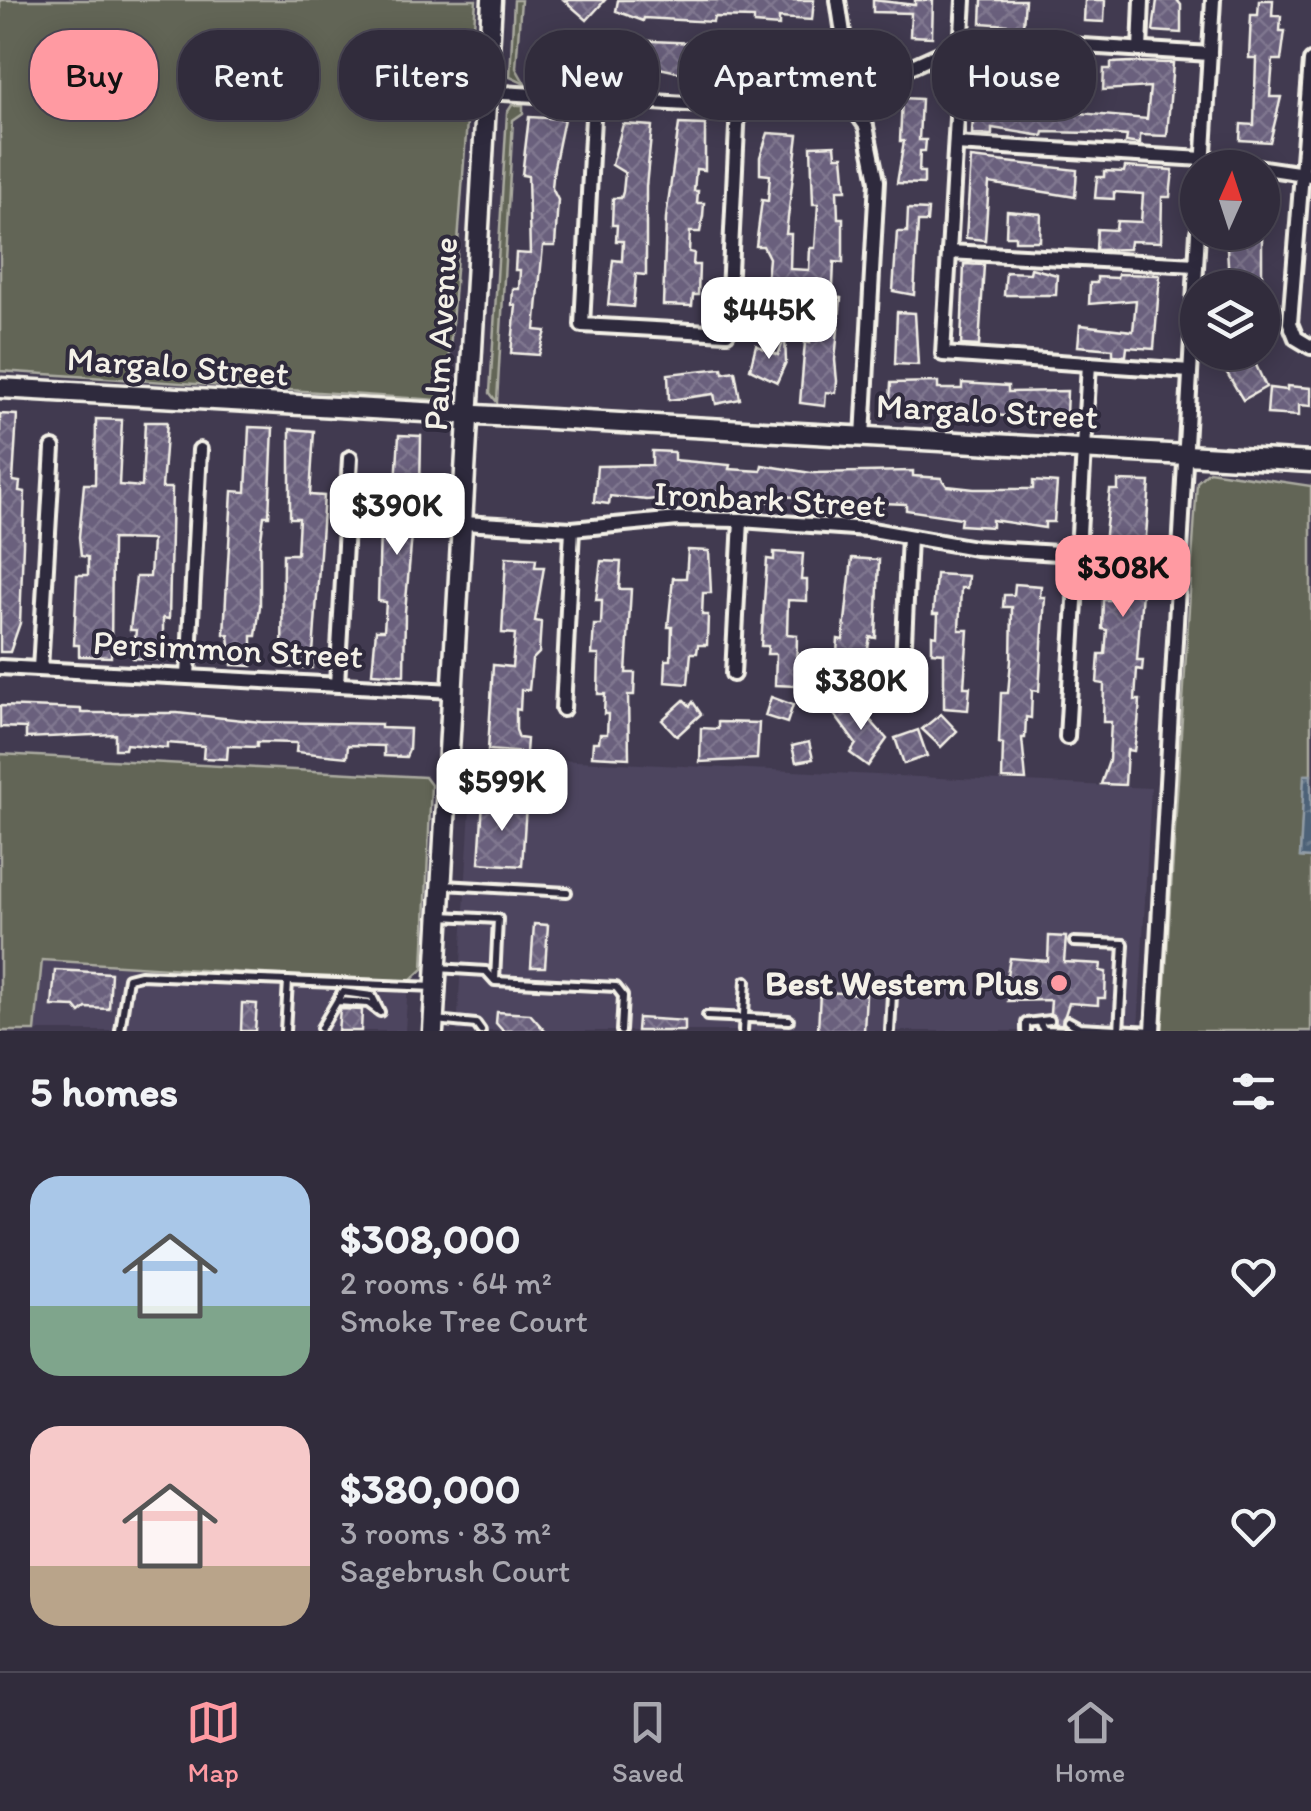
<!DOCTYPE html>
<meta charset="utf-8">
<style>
:root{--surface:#312c3c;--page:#3d3847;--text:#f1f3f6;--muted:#a8a7af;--line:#4c4856;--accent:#ff9aa2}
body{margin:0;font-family:Itim,sans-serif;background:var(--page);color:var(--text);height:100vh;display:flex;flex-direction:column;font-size:38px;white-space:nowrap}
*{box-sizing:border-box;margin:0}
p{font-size:32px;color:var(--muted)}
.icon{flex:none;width:55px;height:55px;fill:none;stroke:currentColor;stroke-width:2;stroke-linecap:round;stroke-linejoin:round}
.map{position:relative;height:1031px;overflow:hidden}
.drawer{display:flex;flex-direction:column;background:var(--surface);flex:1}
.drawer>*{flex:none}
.banner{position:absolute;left:30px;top:30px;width:1252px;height:90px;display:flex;gap:20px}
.needle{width:65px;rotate:3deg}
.controls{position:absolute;left:1180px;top:150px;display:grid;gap:20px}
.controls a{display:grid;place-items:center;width:100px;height:100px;border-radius:50%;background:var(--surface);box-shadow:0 5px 25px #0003,0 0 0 2px var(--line);font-size:50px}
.price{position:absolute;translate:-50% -85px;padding:0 22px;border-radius:20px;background:#fff;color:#222;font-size:32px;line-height:65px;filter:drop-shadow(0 2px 5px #0008)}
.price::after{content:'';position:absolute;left:50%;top:60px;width:30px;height:22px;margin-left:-15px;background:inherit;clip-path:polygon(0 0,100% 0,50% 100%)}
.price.selected{background:var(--accent);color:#111}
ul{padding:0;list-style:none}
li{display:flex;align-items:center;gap:30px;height:250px;padding:0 30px}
li span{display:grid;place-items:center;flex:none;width:280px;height:200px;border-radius:30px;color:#555}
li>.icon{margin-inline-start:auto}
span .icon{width:120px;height:120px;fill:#fffc;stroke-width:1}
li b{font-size:42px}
h2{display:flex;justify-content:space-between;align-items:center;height:120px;padding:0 30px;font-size:42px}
.chip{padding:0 35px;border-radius:40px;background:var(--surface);box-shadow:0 5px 25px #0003,0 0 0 2px var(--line);font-size:35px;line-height:90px}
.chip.selected{background:var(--accent);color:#111}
.dock{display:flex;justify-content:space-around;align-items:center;height:140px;border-top:2px solid var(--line);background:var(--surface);font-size:28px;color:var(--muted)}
.dock a{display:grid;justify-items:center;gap:5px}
.dock .selected{color:var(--accent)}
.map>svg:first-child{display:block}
.built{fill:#4d455e}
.green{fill:#626557;stroke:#ababa0;stroke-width:2.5}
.water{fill:url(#water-ripples);stroke:#909ba5;stroke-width:2.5}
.building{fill:url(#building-cross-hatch);stroke:#f4f1e8;stroke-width:2.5}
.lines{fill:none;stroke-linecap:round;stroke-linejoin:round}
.lane-casing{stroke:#f4f1e8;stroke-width:14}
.street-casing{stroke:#f4f1e8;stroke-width:20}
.secondary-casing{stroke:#f4f1e8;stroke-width:25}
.lane{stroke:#2f2a3d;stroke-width:6}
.street{stroke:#2f2a3d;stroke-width:12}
.secondary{stroke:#2f2a3d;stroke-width:18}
.poi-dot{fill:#ff9aa2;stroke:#2f2a3d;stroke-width:4}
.labels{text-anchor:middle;stroke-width:8;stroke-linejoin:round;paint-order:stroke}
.street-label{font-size:35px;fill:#f4f1e8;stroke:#2f2a3d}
.poi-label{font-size:35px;font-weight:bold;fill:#f4f1e8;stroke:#2f2a3d;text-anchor:end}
</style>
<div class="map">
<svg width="1311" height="1031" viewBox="0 0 1311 1031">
<defs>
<pattern id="water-ripples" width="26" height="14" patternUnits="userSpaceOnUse" patternTransform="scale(2.5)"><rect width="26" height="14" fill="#4d6278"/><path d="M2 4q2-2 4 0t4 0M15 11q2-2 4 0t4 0" fill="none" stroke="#67798b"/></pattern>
<pattern id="building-cross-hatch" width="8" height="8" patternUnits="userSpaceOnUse" patternTransform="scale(2.5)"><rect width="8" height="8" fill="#6a607d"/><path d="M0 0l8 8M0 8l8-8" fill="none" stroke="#80778f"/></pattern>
</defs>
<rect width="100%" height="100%" fill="#413a50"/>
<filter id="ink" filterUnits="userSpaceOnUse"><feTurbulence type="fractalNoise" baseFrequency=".01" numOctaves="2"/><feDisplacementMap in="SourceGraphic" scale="20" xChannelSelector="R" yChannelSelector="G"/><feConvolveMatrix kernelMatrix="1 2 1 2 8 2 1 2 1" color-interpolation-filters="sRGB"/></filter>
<g filter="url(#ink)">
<g class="built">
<polygon points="473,756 1151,788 1138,1031 457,1031"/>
<polygon points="41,959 408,983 405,1031 35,1031"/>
</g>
<g class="green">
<polygon points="0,0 476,0 447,391 438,400 0,371"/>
<polygon points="514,0 521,0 516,68 525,84 510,77"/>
<polygon points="512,105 523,105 523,113 513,120 497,402 490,393 507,113"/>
<polygon points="1209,471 1311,486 1311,775 1305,775 1300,857 1311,858 1311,1031 1162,1031 1197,482"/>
<polygon points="0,754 425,777 431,785 423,969 408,983 42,960 35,1031 0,1031"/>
</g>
<polygon class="water" points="1304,775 1311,775 1311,858 1300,857"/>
<g class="building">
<polygon points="564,0 605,0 587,20"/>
<polygon points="618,0 814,0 812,20 779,18 779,26 754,24 754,18 714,17 713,22 644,18 643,21 616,11"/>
<polygon points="873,0 915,5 915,0 933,0 932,37 910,36 911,13 873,12"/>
<polygon points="982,0 1025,0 1023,26 981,23"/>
<polygon points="1085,0 1105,0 1104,22 1084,21"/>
<polygon points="1157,0 1177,0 1181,5 1181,33 1153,31"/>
<polygon points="1259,0 1273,0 1272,16 1281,16 1280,31 1285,31 1281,60 1273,60 1270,97 1281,97 1270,142 1240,140 1241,124 1254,125 1256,58 1249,58 1251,15 1258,15"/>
<polygon points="559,37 766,46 768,41 792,48 783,75 771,72 770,77 749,71 748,78 735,77 735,68 713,66 701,67 700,77 646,65 646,73 592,70 593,65 571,63 571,70 555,68"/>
<polygon points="977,52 1040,56 1040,84 995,78 993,105 1039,107 1038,116 1056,117 1057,111 1147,119 1150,87 1103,90 1104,69 1111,69 1111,63 1131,62 1173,63 1167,136 1140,135 1140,144 1126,142 1127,136 1092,133 1044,132 1043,136 992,128 992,135 972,134"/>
<polygon points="1058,63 1082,64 1080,91 1062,90 1057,85"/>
<polygon points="902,98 921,99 919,140 926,140 925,151 920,151 919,172 924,172 924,184 897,183 904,141 900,141"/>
<polygon points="529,117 564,119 554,167 552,188 558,200 555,246 543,246 535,330 546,331 539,355 511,353 516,306 512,305 513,289 519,289 520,270 515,270 516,253 530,254 528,176 522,175"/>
<polygon points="623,124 652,126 646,187 646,275 636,274 633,307 608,305 613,260 622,261 623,241 616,241 617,225 612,225 613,198 621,198 623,192 625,173 612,165"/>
<polygon points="679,124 705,125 705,170 696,169 694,191 698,191 697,203 704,203 703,216 700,232 690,232 689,252 694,253 693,265 699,265 698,295 693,295 692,306 663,305 666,218"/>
<polygon points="768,133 798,135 786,234 791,234 790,269 809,270 810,248 815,248 818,204 813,204 811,146 835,145 836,156 843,156 846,190 837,190 838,218 843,218 843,263 834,262 833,286 835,297 841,298 835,360 837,381 836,393 826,392 825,406 800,403 805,342 810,343 807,286 789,286 787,334 762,332 769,258 763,246 756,246 762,200 768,201 770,175 760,174 760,157"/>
<polygon points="971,158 1077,170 1075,197 989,183 985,240 966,238"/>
<polygon points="1125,167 1173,170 1170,197 1162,197 1161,242 1130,241 1129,249 1096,250 1097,229 1116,230 1117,221 1141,222 1143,194 1114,192 1114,199 1095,198 1097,177 1104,177 1104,171 1124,172"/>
<polygon points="908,209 928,210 927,222 918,222 914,295 893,291 897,232 907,232"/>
<polygon points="1007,211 1041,214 1040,241 1015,241 1015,236 1006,236"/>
<polygon points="1226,232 1262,232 1262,281 1229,280"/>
<polygon points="964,264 984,265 979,346 961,345"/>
<polygon points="1031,268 1057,275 1056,295 1004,295 1006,272 1030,273"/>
<polygon points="1118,274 1160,275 1154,349 1127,347 1126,356 1113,355 1113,349 1078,346 1080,325 1133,331 1136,300 1089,304 1090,283 1097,283 1097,277 1117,278"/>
<polygon points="897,312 915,313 918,365 895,364"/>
<polygon points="785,337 786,362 777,382 750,369 756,345 778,355"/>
<polygon points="1225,352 1250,352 1266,387 1243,400 1227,373 1233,370"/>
<polygon points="722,368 723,373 735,371 740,399 716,404 714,394 669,400 668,374"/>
<polygon points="938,382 938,389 962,389 962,383 1008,386 1008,392 1067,391 1066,415 1060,419 934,412 890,403 891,383"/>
<polygon points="1287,386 1311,388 1311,406 1299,405 1299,416 1267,414 1269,388 1287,390"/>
<polygon points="0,414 17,415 13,481 20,482 19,491 25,492 20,623 10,652 0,652"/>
<polygon points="96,419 122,420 119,485 142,487 145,422 167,422 162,488 172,488 169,619 163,618 163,637 167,637 166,660 133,658 136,630 130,630 136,577 150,577 152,540 112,539 111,657 79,656 79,645 74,645 77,575 88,575 88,557 81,556 79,537 84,484 95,484"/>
<polygon points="249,427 273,428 269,516 264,516 260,546 260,606 256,636 252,636 252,666 232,665 229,635 224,634 232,491 246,492"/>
<polygon points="290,429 314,431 310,495 324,496 312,668 282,667 283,554 297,554 299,518 290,518"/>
<polygon points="399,435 421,436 420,490 416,490 405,612 404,675 372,673 376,630 384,630 386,602 378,601 380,529 383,500 395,501"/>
<polygon points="652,451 674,452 674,460 730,465 729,469 761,471 762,465 811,473 913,471 913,476 941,478 947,486 974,489 1033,489 1033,481 1057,483 1054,522 1045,522 1045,528 992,520 992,527 960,525 961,518 906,510 906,504 882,503 882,508 868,508 796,503 797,497 774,496 774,502 716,499 716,492 647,500 610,496 609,504 594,502 597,466 652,465"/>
<polygon points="1118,481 1150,482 1137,660 1143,660 1142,670 1137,669 1135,700 1140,700 1138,724 1134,751 1127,750 1125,785 1101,784 1109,761 1111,722 1103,722 1104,684 1097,683 1099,654 1105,654 1107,630 1102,629 1103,600 1109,600 1110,575 1103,574 1105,534 1110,490 1118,490"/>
<polygon points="688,550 709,551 711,593 703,593 702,615 708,615 707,645 698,645 697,653 691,653 688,684 665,682 666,660 671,660 672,627 668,627 673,578 686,578"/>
<polygon points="774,552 803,554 801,580 807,580 807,601 788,600 787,634 797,635 796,686 775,685 776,654 767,654 768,646 761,646 767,559 774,560"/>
<polygon points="506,557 536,559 535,567 544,567 535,621 541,622 539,653 532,660 529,690 521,690 520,710 516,709 516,730 519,738 527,739 526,753 488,750 493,665 512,667 515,634 502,633"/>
<polygon points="852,558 879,560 876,638 870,637 865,665 857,664 856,691 822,689 822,667 836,667 838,639 843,640"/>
<polygon points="601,561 621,562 619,589 631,589 626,673 635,673 634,695 628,695 629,758 592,756 593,742 599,742 600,734 607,734 608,714 604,714 605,694 598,694 599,655 592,655 594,625 601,625 602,600 596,600"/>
<polygon points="936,574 968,576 967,588 961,588 959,630 968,630 964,687 970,687 968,710 944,708 944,653 932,652 932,635 937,636 938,614 933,614"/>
<polygon points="1015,584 1041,586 1040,597 1045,597 1039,691 1032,690 1031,718 1026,717 1025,738 1022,738 1026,780 1002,779 1003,744 999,743 1001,693 1008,693 1011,661 1012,607 1003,607 1004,595 1014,595"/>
<polygon points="771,697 793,705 787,723 765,716"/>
<polygon points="684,700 690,706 693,702 701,714 677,736 662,720"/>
<polygon points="853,701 887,739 868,766 850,753 856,744 834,714"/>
<polygon points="0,706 81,709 81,713 177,713 261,722 381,724 381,728 410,729 409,750 406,757 384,756 384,746 348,745 347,757 296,752 297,743 257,742 257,747 228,746 227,759 203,758 204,746 167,743 167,748 126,744 125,749 115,749 115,734 26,738 26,728 0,727"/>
<polygon points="941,714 957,731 941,747 922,729"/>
<polygon points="718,722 759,723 757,759 700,762 701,728 718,729"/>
<polygon points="918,730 927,756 904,764 895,738"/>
<polygon points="809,742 813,759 796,762 792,746"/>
<polygon points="483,802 526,805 522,866 479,863"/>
<polygon points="534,924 548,925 545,967 531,967"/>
<polygon points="1049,936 1066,937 1064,962 1101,964 1100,971 1106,972 1105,998 1098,998 1098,1005 1069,1003 1062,1024 1056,1024 1050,1013 1051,1000 1008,1001 1009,992 1004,992 1010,958 1048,961"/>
<polygon points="55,970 111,973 109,1009 86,1008 80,1013 75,1007 52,1006"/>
<polygon points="820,992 866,994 864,1031 818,1031"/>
<polygon points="242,1003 257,1004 255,1031 241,1031"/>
<polygon points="340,1009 362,1010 361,1031 338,1031"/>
<polygon points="497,1012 530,1014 545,1031 503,1031 496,1023"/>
<polygon points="638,1018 685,1021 685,1031 637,1031"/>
</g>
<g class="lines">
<g class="lane-casing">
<g id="lane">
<polyline points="444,885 567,892"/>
<polyline points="442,916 498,919 495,980"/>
<polyline points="1074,942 1124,944 1119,1031"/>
<polyline points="438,968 486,971 495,981 616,987 623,996 621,1031"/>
<polyline points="707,1016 789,1020"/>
<polyline points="435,1020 476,1024 481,1031"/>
<polyline points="1068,1021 1079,1027 1153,1031"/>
<polyline points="1040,1024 1044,1030 1073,1031"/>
<polyline points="321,1028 337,1001 368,1003 380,1012 372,996 342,992 337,1001"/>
<polyline points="120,1031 128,978 140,975 435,987"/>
<polyline points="285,1031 288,981"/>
<polyline points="743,1031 746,981"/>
<polyline points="890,1031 892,995"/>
<polyline points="1026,1031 1026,1023 1050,1020"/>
</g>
</g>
<g class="street-casing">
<g id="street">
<polyline points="838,0 844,40 839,68"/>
<polyline points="964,0 943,354 1190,371"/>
<polyline points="1140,50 1142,0"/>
<polyline points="1311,61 1290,323 1296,338 1311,347"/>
<circle cx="855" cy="83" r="22"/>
<polyline points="875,90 897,73 972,39 1210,54"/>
<polyline points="486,92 738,107 812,95 839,98"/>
<polyline points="594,99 582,325 727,333 738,107"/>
<polyline points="851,105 866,126 877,181 863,437"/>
<polyline points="956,144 1203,159 1311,175"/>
<polyline points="1203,168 1213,0"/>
<polyline points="949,252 1196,265"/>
<polyline points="463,523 572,529 678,519 741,520 867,529 975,548 1074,554"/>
<polyline points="0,667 453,691"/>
<polyline points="40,669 53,448"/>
<polyline points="733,674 741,520"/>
<polyline points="188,676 200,450"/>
<polyline points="337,684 350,458"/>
<polyline points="902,684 909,537"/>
<polyline points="563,709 572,529"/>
<polyline points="1067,737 1089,364"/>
<polyline points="1153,1031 1198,232"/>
</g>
</g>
<g class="secondary-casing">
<g id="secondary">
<polyline points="0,388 1311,462"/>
<polyline points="433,1031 492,0"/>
</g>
</g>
<use href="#lane" class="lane"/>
<use href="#street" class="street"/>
<use href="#secondary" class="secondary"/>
</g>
</g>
<circle class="poi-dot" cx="1059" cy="983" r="10"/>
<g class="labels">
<g class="street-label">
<text transform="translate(440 334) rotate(-87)" y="12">Palm Avenue</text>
<text transform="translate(178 366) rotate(4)" y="12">Margalo Street</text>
<text transform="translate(987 411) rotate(3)" y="12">Margalo Street</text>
<text transform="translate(770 499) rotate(3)" y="12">Ironbark Street</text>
<text transform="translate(228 649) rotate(3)" y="12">Persimmon Street</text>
</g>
<g class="poi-label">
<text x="1039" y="995">Best Western Plus</text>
</g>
</g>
</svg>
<div class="controls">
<a><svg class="needle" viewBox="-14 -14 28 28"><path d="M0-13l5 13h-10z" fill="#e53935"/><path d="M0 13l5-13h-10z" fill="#a8a7af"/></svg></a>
<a><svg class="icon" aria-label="layers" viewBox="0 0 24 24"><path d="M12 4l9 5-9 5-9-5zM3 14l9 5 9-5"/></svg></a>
</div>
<b class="price" style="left:769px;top:362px">$445K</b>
<b class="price" style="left:397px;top:558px">$390K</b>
<b class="price selected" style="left:1123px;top:620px">$308K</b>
<b class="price" style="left:861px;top:733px">$380K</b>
<b class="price" style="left:502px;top:834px">$599K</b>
<div class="banner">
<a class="chip selected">Buy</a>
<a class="chip">Rent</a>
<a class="chip">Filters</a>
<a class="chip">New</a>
<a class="chip">Apartment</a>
<a class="chip">House</a>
</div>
</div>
<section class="drawer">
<h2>5 homes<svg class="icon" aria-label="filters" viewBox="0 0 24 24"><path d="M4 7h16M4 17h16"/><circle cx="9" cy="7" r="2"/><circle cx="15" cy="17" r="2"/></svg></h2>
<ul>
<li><span style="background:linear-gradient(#a9c7e8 65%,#7fa58c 0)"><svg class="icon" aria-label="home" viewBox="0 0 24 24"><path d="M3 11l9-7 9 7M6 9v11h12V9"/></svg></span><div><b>$308,000</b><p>2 rooms · 64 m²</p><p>Smoke Tree Court</p></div><svg class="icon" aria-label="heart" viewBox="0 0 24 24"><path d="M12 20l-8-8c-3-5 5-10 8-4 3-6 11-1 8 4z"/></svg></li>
<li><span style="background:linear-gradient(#f6c9c9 70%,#b9a48a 0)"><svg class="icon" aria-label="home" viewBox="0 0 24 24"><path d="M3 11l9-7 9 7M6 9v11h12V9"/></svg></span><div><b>$380,000</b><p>3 rooms · 83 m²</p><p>Sagebrush Court</p></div><svg class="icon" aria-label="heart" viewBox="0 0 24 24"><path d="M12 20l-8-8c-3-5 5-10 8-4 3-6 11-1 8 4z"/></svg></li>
</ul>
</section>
<nav class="dock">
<a class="selected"><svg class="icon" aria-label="map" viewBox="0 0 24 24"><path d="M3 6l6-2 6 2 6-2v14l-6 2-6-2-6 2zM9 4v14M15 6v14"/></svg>Map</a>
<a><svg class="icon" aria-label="saved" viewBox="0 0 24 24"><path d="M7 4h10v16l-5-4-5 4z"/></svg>Saved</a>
<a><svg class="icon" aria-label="home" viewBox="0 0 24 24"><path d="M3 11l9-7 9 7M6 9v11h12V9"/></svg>Home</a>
</nav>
